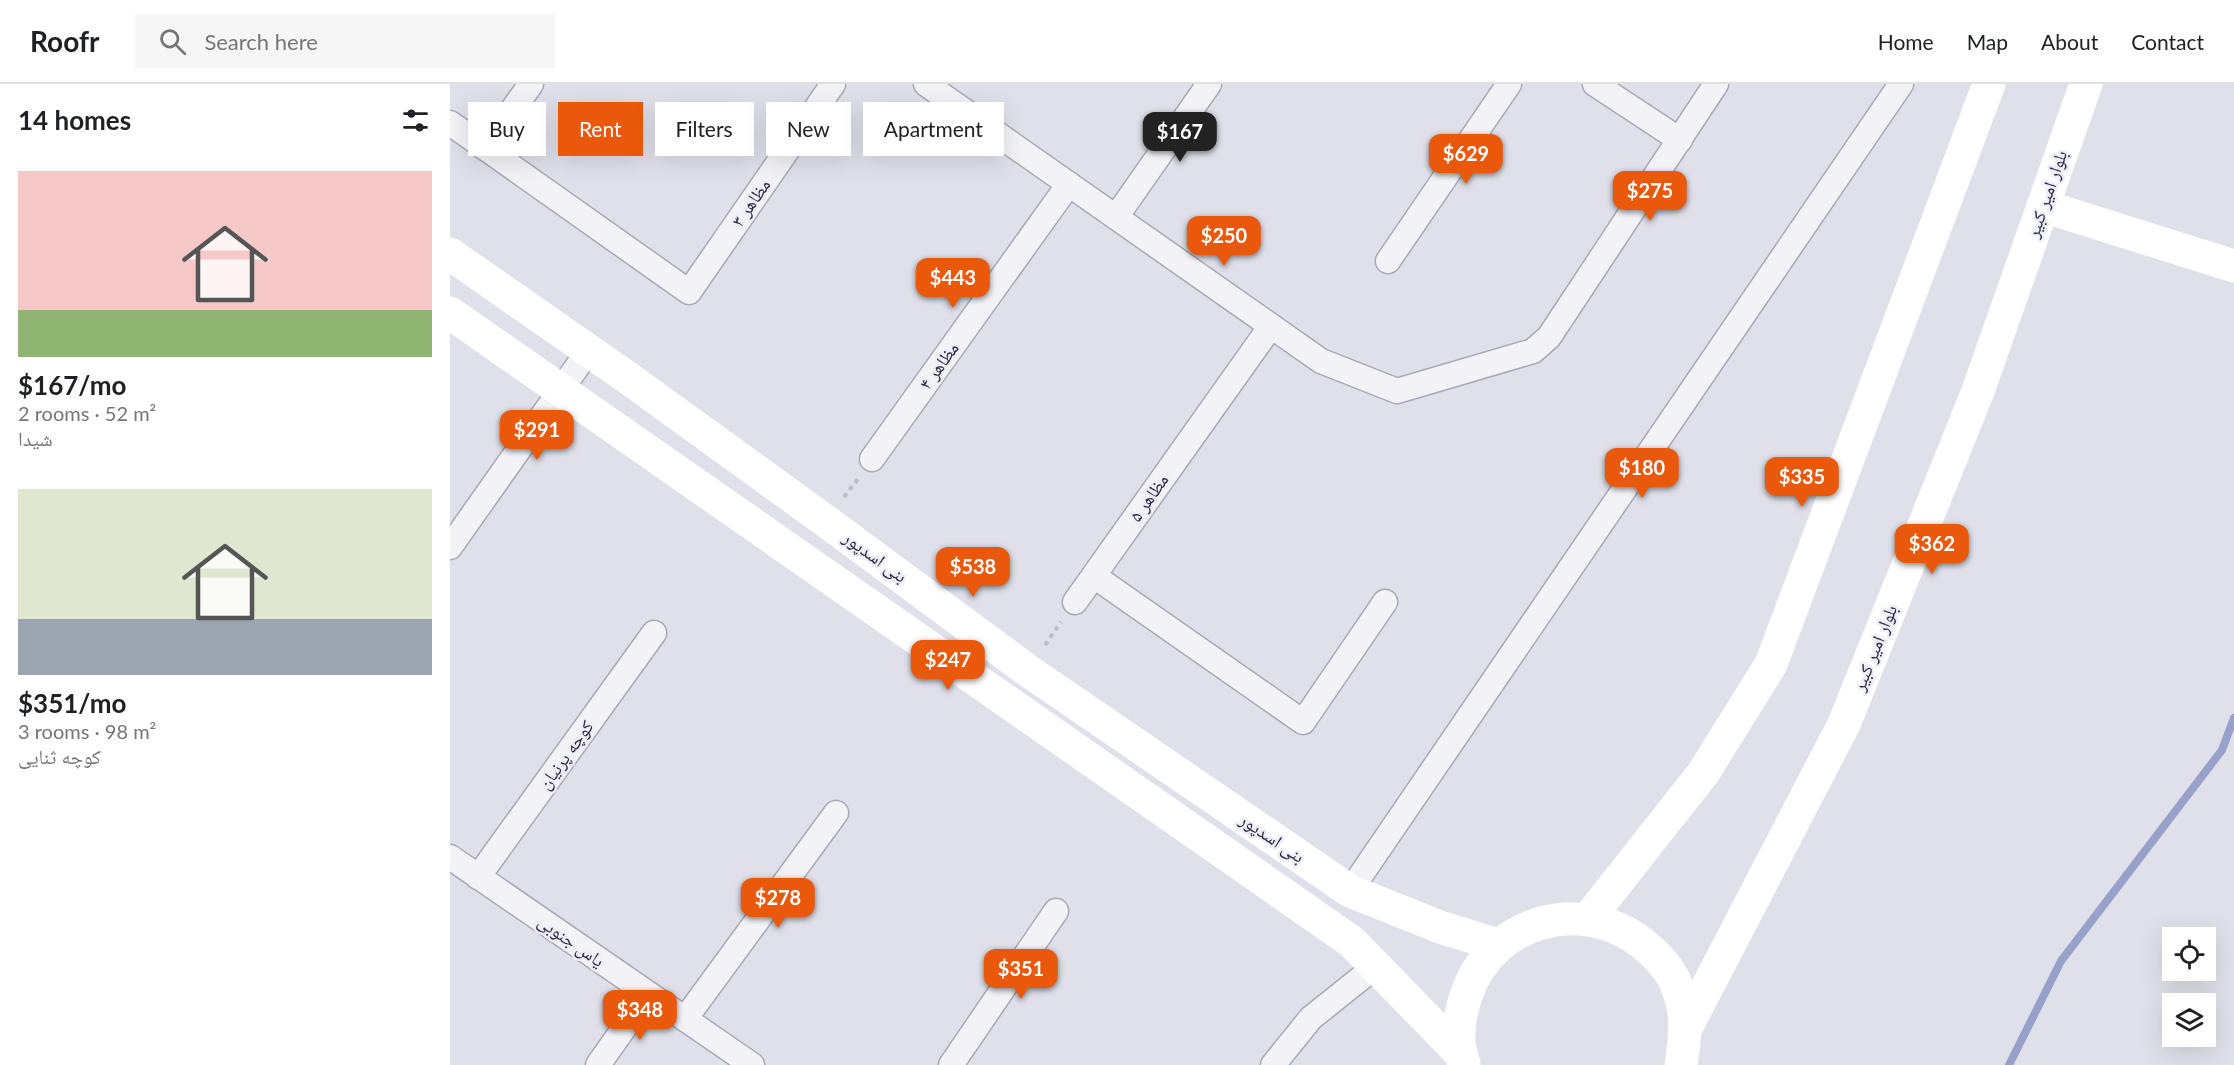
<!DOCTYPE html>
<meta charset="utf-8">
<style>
:root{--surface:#fff;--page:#f6f6f6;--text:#202124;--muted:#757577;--line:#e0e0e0;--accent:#ea580c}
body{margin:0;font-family:Lato,"Noto Naskh Arabic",sans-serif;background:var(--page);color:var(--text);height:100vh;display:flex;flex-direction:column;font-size:22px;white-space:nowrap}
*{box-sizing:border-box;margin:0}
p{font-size:20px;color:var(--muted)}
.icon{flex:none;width:33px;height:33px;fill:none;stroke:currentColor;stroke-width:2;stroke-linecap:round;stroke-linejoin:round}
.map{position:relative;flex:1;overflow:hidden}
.details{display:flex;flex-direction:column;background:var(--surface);width:450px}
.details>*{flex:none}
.banner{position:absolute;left:18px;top:18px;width:570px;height:54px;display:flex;gap:12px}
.fabs{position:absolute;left:1712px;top:843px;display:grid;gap:12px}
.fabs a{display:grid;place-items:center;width:54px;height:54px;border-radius:0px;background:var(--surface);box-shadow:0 6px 24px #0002;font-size:30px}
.price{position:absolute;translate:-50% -51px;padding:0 14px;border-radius:12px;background:var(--accent);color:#fff;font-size:20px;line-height:39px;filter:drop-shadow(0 2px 3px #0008)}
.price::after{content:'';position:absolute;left:50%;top:36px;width:18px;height:14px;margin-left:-9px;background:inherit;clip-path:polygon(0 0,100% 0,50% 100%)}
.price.selected{background:#222;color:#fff}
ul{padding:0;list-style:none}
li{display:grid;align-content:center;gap:12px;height:318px;padding:0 18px}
li span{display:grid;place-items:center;height:186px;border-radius:0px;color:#555}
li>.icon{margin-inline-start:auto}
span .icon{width:108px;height:108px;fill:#fffc;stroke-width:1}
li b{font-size:26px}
h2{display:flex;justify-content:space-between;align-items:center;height:72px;padding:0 18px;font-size:26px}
.chip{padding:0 21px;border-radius:0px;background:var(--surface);box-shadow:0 6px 24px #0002;font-size:21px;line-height:54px}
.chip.selected{background:var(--accent);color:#fff}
header{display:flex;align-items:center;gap:36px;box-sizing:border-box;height:84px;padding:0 30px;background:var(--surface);border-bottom:2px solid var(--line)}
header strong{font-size:28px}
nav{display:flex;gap:33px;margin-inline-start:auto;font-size:21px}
.search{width:420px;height:54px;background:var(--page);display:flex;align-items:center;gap:15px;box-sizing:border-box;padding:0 21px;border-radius:0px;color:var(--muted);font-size:22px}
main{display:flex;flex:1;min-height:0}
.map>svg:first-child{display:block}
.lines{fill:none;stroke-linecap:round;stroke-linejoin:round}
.stream{stroke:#98a1ca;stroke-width:8}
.street-casing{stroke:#a8a9b6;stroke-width:27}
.path{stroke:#bdbdc7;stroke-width:4;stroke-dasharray:4.5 4.5;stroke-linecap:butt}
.street{stroke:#f2f2f7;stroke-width:24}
.secondary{stroke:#fff;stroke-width:33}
.labels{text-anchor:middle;stroke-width:5;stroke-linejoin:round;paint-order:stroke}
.street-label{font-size:18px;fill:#272840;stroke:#eeeff6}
</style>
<header>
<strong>Roofr</strong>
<div class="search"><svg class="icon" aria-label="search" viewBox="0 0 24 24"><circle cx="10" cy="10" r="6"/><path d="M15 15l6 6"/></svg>Search here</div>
<nav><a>Home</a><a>Map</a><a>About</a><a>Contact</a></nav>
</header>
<main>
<section class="details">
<h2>14 homes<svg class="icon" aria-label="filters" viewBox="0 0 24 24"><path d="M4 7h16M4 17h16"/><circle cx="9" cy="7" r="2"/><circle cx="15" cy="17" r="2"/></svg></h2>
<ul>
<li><span style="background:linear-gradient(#f6c9c9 75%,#8fb573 0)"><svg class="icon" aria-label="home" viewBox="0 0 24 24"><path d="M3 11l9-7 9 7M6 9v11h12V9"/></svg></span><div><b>$167/mo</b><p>2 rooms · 52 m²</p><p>شیدا</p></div></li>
<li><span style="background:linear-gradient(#dfe7d0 70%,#9aa5b1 0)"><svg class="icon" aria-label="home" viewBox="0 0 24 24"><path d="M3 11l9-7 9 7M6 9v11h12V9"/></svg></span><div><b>$351/mo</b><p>3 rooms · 98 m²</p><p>کوچه ثنایی</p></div></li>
</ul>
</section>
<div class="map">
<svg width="1784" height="981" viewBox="0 0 1784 981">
<rect width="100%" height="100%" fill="#dfe0e9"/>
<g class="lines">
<polyline class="stream" points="1559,981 1611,877 1772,666 1784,634"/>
<g class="street-casing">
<g id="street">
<polyline points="476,0 871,277 947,307 1083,267 1099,253 1266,0"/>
<polyline points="1145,0 1230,56"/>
<polyline points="0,39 239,208 383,0"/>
<polyline points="35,64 81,0"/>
<polyline points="666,133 759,0"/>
<polyline points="938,177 1059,0"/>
<polyline points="422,375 619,100"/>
<polyline points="0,463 139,266"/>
<polyline points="644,492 853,638 935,518"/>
<polyline points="625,518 821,242"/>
<polyline points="0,773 302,981"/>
<polyline points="28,793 204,549"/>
<polyline points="900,807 1451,0"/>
<polyline points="235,935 386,729"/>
<polyline points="148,981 198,910"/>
<polyline points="501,981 606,827"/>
<polyline points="823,981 861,934 926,882"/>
</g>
</g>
<g class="path">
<polyline points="394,413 408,395"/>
<polyline points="595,561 611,538"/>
</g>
<use href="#street" class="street"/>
<g class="secondary">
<polyline points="1593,122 1784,182"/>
<polyline points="0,170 178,294 377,438 577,586 900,807 990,843 1048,861"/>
<polyline points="0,229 902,858 1010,969"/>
<polyline points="1138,835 1254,688 1321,580 1539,0"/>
<polyline points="1237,942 1394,640 1528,307 1636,0"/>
<path d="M1014,980c-9,-23 -5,-48 3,-71 26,-73 114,-97 175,-50 15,12 30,28 36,46 10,26 7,50 3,76"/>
</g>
</g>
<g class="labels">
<g class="street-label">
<text transform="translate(1597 110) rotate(-71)" y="6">بلوار امیر کبیر</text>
<text transform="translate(301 119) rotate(-55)" y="6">مظاهر ۳</text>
<text transform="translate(489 282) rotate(-54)" y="6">مظاهر ۴</text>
<text transform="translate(699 414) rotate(-55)" y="6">مظاهر ۵</text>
<text transform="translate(425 473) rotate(36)" y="6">بنی اسدپور</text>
<text transform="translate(1425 564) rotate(-68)" y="6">بلوار امیر کبیر</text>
<text transform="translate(116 671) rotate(-54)" y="6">کوچه پرنیان</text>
<text transform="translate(822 754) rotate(34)" y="6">بنی اسدپور</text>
<text transform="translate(121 857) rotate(35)" y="6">یاس جنوبی</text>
</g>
</g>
</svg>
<div class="fabs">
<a><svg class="icon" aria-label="locate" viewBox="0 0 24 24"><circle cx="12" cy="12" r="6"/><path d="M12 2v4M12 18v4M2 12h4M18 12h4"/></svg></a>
<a><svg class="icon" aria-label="layers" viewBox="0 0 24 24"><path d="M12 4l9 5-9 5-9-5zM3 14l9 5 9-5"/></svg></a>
</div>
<b class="price selected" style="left:730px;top:79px">$167</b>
<b class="price" style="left:1016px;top:101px">$629</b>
<b class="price" style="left:1200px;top:138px">$275</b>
<b class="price" style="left:774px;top:183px">$250</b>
<b class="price" style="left:503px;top:225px">$443</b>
<b class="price" style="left:87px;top:377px">$291</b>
<b class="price" style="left:1192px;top:415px">$180</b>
<b class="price" style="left:1352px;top:424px">$335</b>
<b class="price" style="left:1482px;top:491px">$362</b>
<b class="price" style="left:523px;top:514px">$538</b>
<b class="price" style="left:498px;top:607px">$247</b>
<b class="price" style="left:328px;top:845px">$278</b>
<b class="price" style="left:571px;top:916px">$351</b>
<b class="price" style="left:190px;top:957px">$348</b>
<div class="banner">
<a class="chip">Buy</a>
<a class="chip selected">Rent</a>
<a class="chip">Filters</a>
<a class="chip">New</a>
<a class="chip">Apartment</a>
</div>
</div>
</main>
